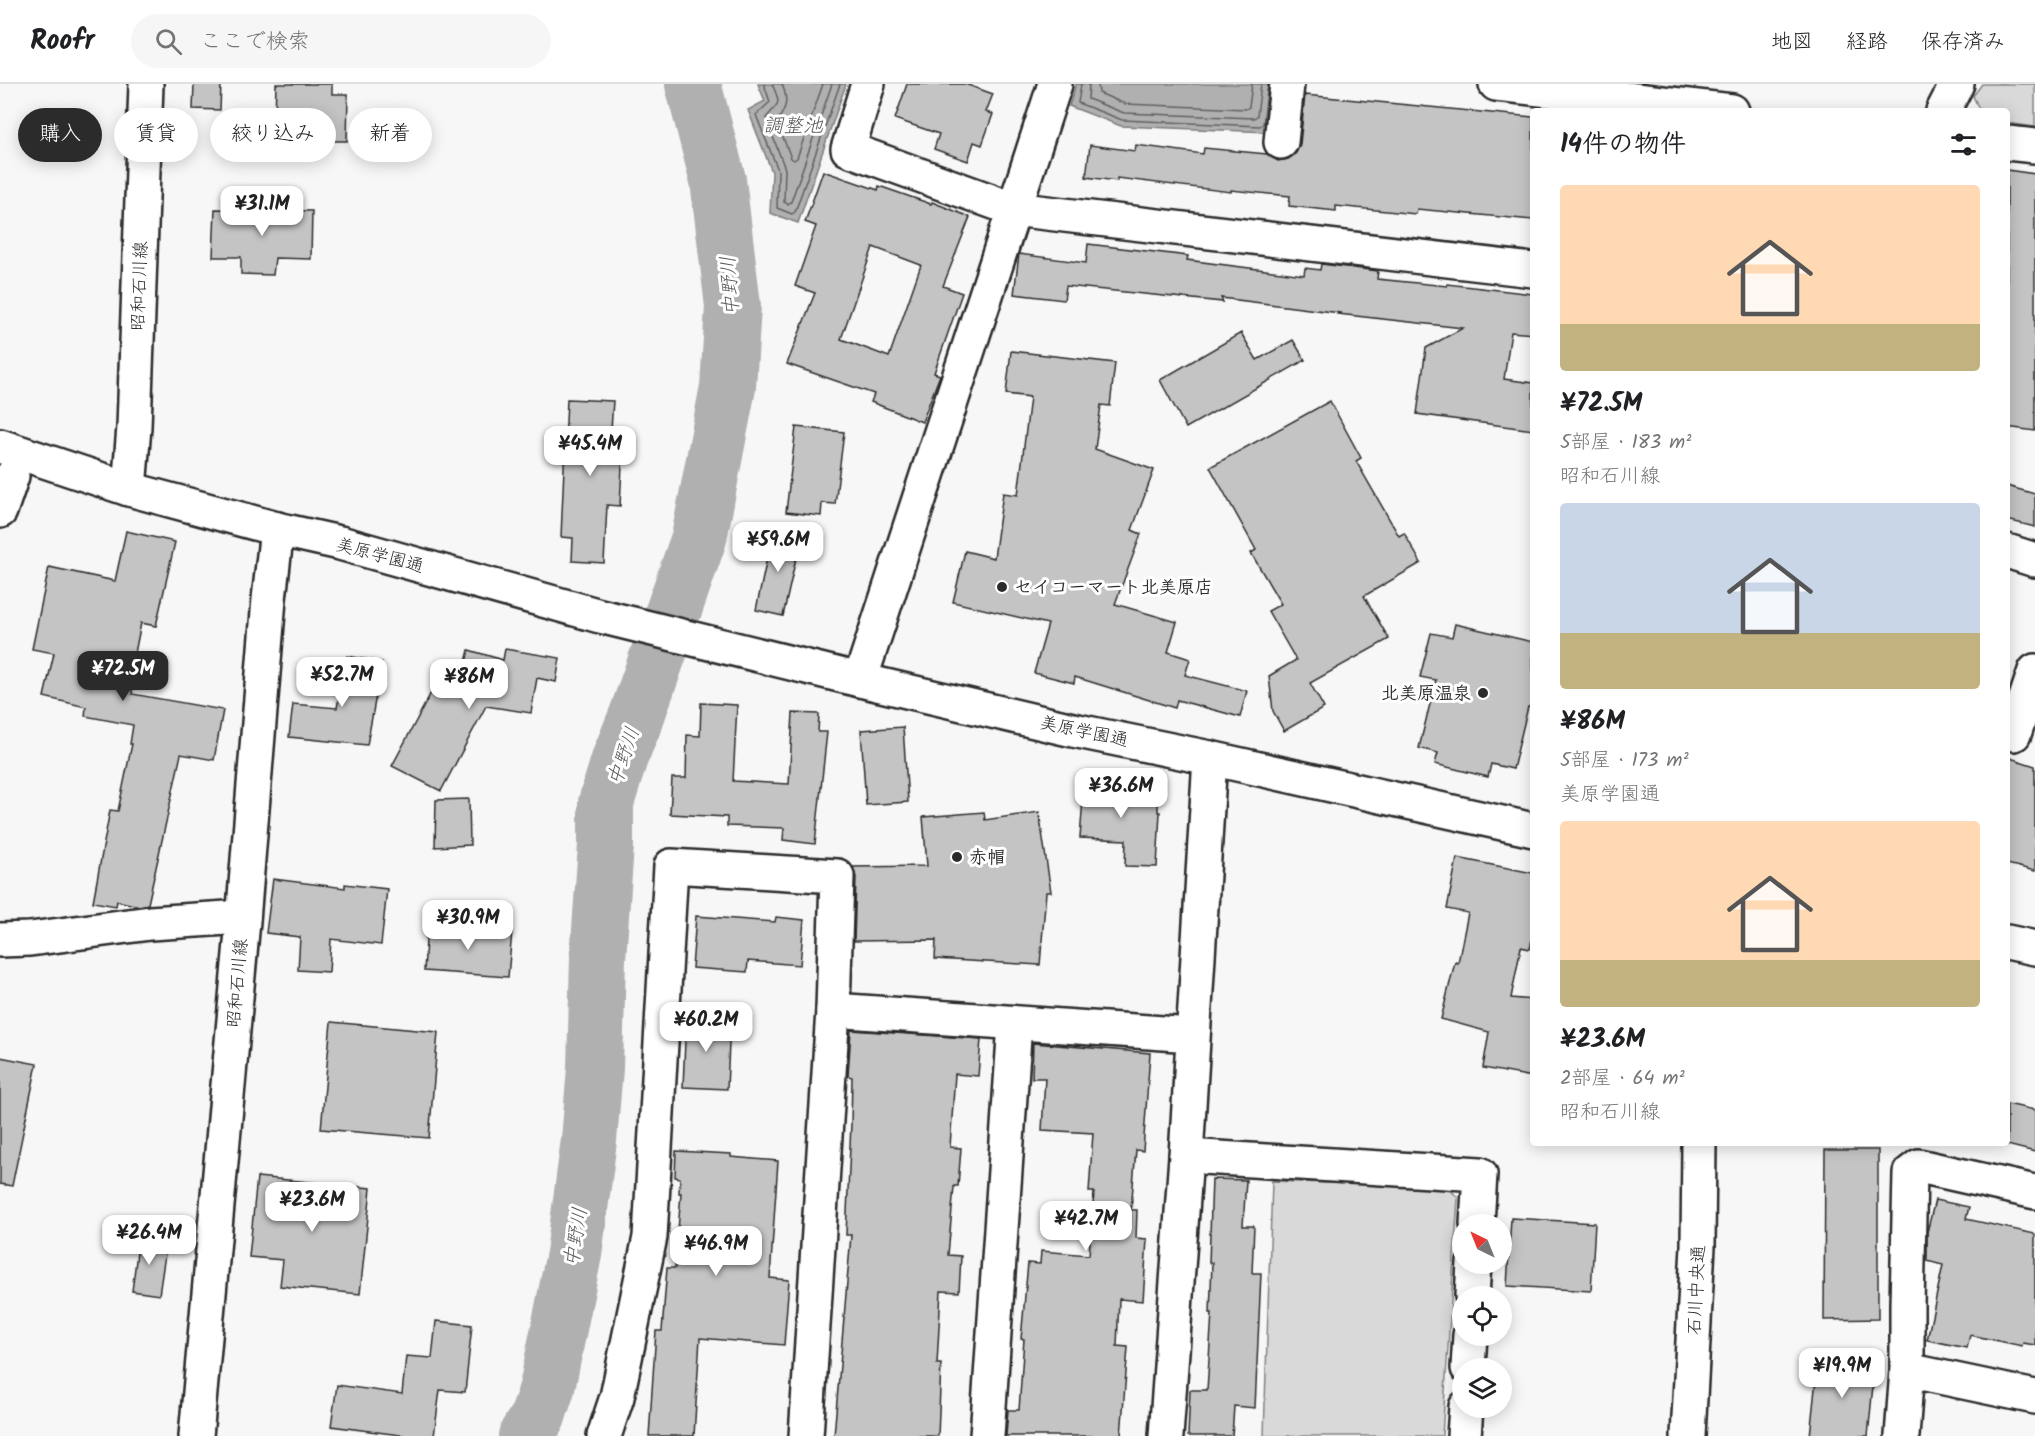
<!DOCTYPE html>
<html lang="ja">
<meta charset="utf-8">
<style>
:root{--surface:#fff;--page:#f6f6f6;--text:#202124;--muted:#757577;--line:#e0e0e0;--accent:#2b2b2b}
body{margin:0;font-family:Kalam,"Klee One",sans-serif;background:var(--page);color:var(--text);height:100vh;display:flex;flex-direction:column;font-size:22px;white-space:nowrap}
*{box-sizing:border-box;margin:0}
p{font-size:20px;color:var(--muted)}
.icon{flex:none;width:33px;height:33px;fill:none;stroke:currentColor;stroke-width:2;stroke-linecap:round;stroke-linejoin:round}
.map{position:relative;flex:1;overflow:hidden}
.panel{position:absolute;left:1530px;top:24px;width:480px;height:1038px;display:flex;flex-direction:column;background:var(--surface);border-radius:6px;box-shadow:0 3px 15px #0003}
.panel>*{flex:none}
.guide{position:absolute;left:18px;top:24px;width:570px;height:54px;display:flex;gap:12px}
.needle{width:39px;rotate:317deg}
.fabs{position:absolute;left:1452px;top:1130px;display:grid;gap:12px}
.fabs a{display:grid;place-items:center;width:60px;height:60px;border-radius:50%;background:var(--surface);box-shadow:0 3px 15px #0003;font-size:30px}
.price{position:absolute;translate:-50% -51px;padding:0 14px;border-radius:12px;background:#fff;color:#222;font-size:20px;line-height:39px;filter:drop-shadow(0 2px 3px #0008)}
.price::after{content:'';position:absolute;left:50%;top:36px;width:18px;height:14px;margin-left:-9px;background:inherit;clip-path:polygon(0 0,100% 0,50% 100%)}
.price.current{background:var(--accent);color:#fff}
ul{padding:0;list-style:none}
li{display:grid;align-content:center;gap:12px;height:318px;padding:0 30px}
li span{display:grid;place-items:center;height:186px;border-radius:6px;color:#555}
li>.icon{margin-inline-start:auto}
span .icon{width:108px;height:108px;fill:#fffc;stroke-width:1}
li b{font-size:26px}
h2{display:flex;justify-content:space-between;align-items:center;height:72px;padding:0 30px;font-size:26px}
.pill{padding:0 21px;border-radius:27px;background:var(--surface);box-shadow:0 3px 15px #0003;font-size:21px;line-height:54px}
.pill.current{background:var(--accent);color:#fff}
header{display:flex;align-items:center;gap:36px;box-sizing:border-box;height:84px;padding:0 30px;background:var(--surface);border-bottom:2px solid var(--line)}
header strong{font-size:28px}
nav{display:flex;gap:33px;margin-inline-start:auto;font-size:21px}
.search{width:420px;height:54px;background:var(--page);display:flex;align-items:center;gap:15px;box-sizing:border-box;padding:0 21px;border-radius:33px;color:var(--muted);font-size:22px}
.map>svg:first-child{display:block}
.green{fill:#d9d9d9;stroke:#828282;stroke-width:1.5}
.water{fill:#b0b0b0;stroke:#7b7b7b;stroke-width:1.5}
.lines{fill:none;stroke-linecap:round;stroke-linejoin:round}
.shore{stroke:#606060;stroke-width:1.5}
.river{stroke:#b0b0b0;stroke-width:56}
.building{fill:#c4c4c4;stroke:#2b2b2b;stroke-width:1.5;fill-rule:evenodd}
.minor-casing{stroke:#2b2b2b;stroke-width:38}
.minor{stroke:#fff;stroke-width:33}
.poi-dot{fill:#2b2b2b;stroke:#fff;stroke-width:2}
.labels{text-anchor:middle;stroke-width:6;stroke-linejoin:round;paint-order:stroke}
.street-label{font-size:18px;fill:#2b2b2b;stroke:#fff}
.poi-label{font-size:18px;font-weight:bold;fill:#2b2b2b;stroke:#fff;text-anchor:start}
.water-label{font-size:20px;font-style:italic;fill:#5a5a5a;stroke:#fff}
</style>
<header>
<strong>Roofr</strong>
<div class="search"><svg class="icon" aria-label="search" viewBox="0 0 24 24"><circle cx="10" cy="10" r="6"/><path d="M15 15l6 6"/></svg>ここで検索</div>
<nav><a>地図</a><a>経路</a><a>保存済み</a></nav>
</header>
<div class="map">
<svg width="2035" height="1352" viewBox="0 0 2035 1352">
<rect width="100%" height="100%" fill="#f7f7f7"/>
<filter id="ink" filterUnits="userSpaceOnUse"><feTurbulence type="fractalNoise" baseFrequency=".0167" numOctaves="2"/><feDisplacementMap in="SourceGraphic" scale="12" xChannelSelector="R" yChannelSelector="G"/><feConvolveMatrix kernelMatrix="1 2 1 2 8 2 1 2 1" color-interpolation-filters="sRGB"/></filter>
<g filter="url(#ink)">
<g class="green">
<polygon points="1982,0 2035,0 2035,43 2007,39 2007,27 1980,27 1973,12"/>
<polygon points="1272,1097 1448,1103 1458,1114 1442,1352 1264,1352"/>
</g>
<g class="water">
<polygon points="758,0 846,0 798,139 770,129 772,88 748,26 765,17"/>
<polygon points="1076,0 1274,0 1269,48 1121,42 1069,22"/>
</g>
<g class="lines">
<g class="shore">
<polyline points="764,0 770,18 756,31 778,86 777,124 792,130 795,128 840,0"/>
<path d="M772,0c10,22 7,18 -6,34l19,51 -1,33 4,2 3,-2 41,-118"/>
<path d="M782,0c7,17 4,24 -5,38l14,36 3,2 3,-2 26,-74"/>
<polyline points="1081,0 1078,19 1122,36 1260,42 1263,40 1268,0"/>
<polyline points="1089,0 1088,15 1124,29 1254,34 1257,32 1261,0"/>
<polyline points="1098,0 1099,9 1125,20 1246,25 1249,23 1252,0"/>
</g>
<polyline class="river" points="526,1352 538,1332 547,1304 574,1170 589,1056 595,984 598,874 606,761 606,719 620,673 636,634 699,454 728,303 733,222 718,96 693,0"/>
</g>
<g class="building">
<polygon points="194,0 221,0 220,26 193,25"/>
<polygon points="276,0 332,0 332,10 348,10 347,57 309,57 310,45 301,45 301,33 275,32"/>
<polygon points="907,0 965,0 993,10 986,28 993,30 982,61 974,58 968,77 934,65 939,50 895,35"/>
<polygon points="1305,11 1533,33 1533,136 1417,125 1416,130 1336,122 1336,127 1289,122 1290,112 1231,106 1231,108 1117,94 1117,97 1086,93 1090,61 1135,67 1136,61 1203,70 1204,64 1267,70 1278,77 1288,75 1296,69 1300,60"/>
<polygon points="2007,86 2035,90 2035,347 2007,343"/>
<path d="M823,87l55,19 1,-4 52,18 1,-2 38,15 -27,69 19,7 -28,80 6,2 -18,47 -51,-20 3,-8 -87,-30 28,-71 -20,-7 21,-60 -11,-4zM873,163l48,18 -32,92 -48,-18z"/>
<polygon points="215,125 312,127 311,175 275,174 273,191 241,190 241,173 213,173"/>
<polygon points="1088,160 1188,172 1187,176 1304,191 1305,184 1320,186 1321,180 1378,187 1377,195 1447,202 1447,200 1533,210 1533,250 1511,248 1504,295 1533,299 1533,346 1417,330 1426,264 1463,244 1338,230 1340,229 1221,214 1223,218 1066,202 1064,216 1014,210 1019,170 1086,179"/>
<polygon points="1241,249 1257,276 1293,256 1305,276 1186,344 1160,296"/>
<polygon points="1011,267 1115,279 1110,322 1101,321 1095,365 1154,386 1132,446 1141,450 1115,520 1177,538 1168,568 1190,575 1185,591 1247,607 1240,633 1177,616 1175,624 1075,593 1074,599 1034,589 1048,540 953,518 965,467 994,474 1003,409 1018,411 1030,313 1006,310"/>
<polygon points="567,315 613,317 610,360 623,361 620,422 607,421 604,479 572,477 573,454 561,453"/>
<polygon points="1330,317 1361,374 1356,377 1399,452 1404,449 1421,479 1364,512 1389,555 1310,599 1324,624 1284,647 1273,627 1269,592 1296,576 1268,527 1281,520 1251,469 1256,466 1210,383"/>
<polygon points="796,343 844,348 835,420 822,419 821,432 786,428"/>
<polygon points="2007,402 2035,410 2035,443 2007,436"/>
<polygon points="773,446 801,452 783,532 756,526"/>
<polygon points="126,447 175,458 156,542 141,539 129,599 133,600 132,610 223,626 214,676 181,670 148,820 139,822 117,817 116,822 93,818 110,726 118,727 132,660 130,660 133,641 85,632 86,623 44,613 54,569 32,565 49,483 115,497"/>
<polygon points="1455,540 1533,558 1533,624 1528,623 1513,685 1491,680 1488,693 1435,680 1438,669 1419,664 1436,596 1420,593 1431,549 1452,553"/>
<polygon points="505,565 560,574 556,598 537,594 531,629 486,622 441,707 392,682 440,592 460,603 469,566 503,576"/>
<polygon points="347,572 382,578 367,661 289,653 293,620 337,624"/>
<polygon points="701,619 737,621 733,697 789,700 793,629 819,630 818,648 827,648 815,760 783,756 784,744 727,742 727,733 670,730 672,694 686,694 687,651 700,652"/>
<polygon points="903,643 908,718 866,721 861,646"/>
<polygon points="2007,673 2035,682 2035,787 2007,780"/>
<polygon points="1085,688 1122,691 1120,713 1158,716 1158,728 1160,728 1157,783 1125,782 1126,756 1080,754"/>
<polygon points="469,715 470,761 435,763 436,716"/>
<polygon points="984,728 985,736 1039,728 1051,808 1046,808 1040,881 935,875 936,856 854,857 856,793 853,783 927,782 923,733"/>
<polygon points="1457,774 1533,789 1533,851 1530,865 1521,863 1511,914 1533,916 1533,993 1483,984 1489,948 1441,935 1455,878 1458,879 1468,829 1447,825"/>
<polygon points="273,795 345,804 345,800 387,805 381,861 331,855 329,888 298,886 300,853 266,849"/>
<polygon points="696,832 775,838 776,833 804,836 800,881 748,877 747,888 692,884"/>
<polygon points="427,841 512,847 508,893 424,887"/>
<polygon points="686,934 730,936 727,1005 683,1003"/>
<polygon points="331,938 438,948 429,1054 321,1045"/>
<polygon points="851,946 981,955 978,992 955,990 950,1063 961,1064 958,1102 954,1102 948,1171 961,1172 959,1208 941,1207 937,1280 941,1280 938,1352 834,1352 851,1151 846,1151 851,1040 852,993 848,992"/>
<polygon points="1033,959 1150,969 1143,1067 1136,1066 1131,1126 1137,1126 1136,1154 1147,1155 1143,1217 1119,1215 1117,1262 1128,1263 1121,1352 1006,1352 1008,1326 1019,1326 1024,1255 1021,1255 1028,1179 1040,1180 1041,1167 1089,1171 1094,1108 1089,1108 1093,1049 1042,1046 1045,994 1032,994"/>
<polygon points="0,973 37,980 12,1102 0,1100"/>
<polygon points="2007,1020 2035,1026 2035,1068 2007,1061"/>
<polygon points="1825,1066 1878,1066 1878,1235 1824,1236"/>
<polygon points="676,1067 731,1070 731,1073 778,1077 770,1194 789,1196 784,1261 700,1254 694,1352 649,1352 656,1247 662,1247 667,1184 675,1184 681,1109 679,1109 680,1094 675,1093"/>
<polygon points="257,1093 371,1104 360,1210 280,1202 283,1176 249,1173"/>
<polygon points="1212,1095 1246,1096 1243,1142 1254,1142 1252,1189 1261,1189 1255,1324 1234,1322 1232,1352 1188,1352 1190,1306 1207,1306 1212,1229 1210,1229 1212,1179 1209,1179"/>
<polygon points="1935,1116 1969,1123 1966,1135 2035,1150 2035,1261 2023,1259 2022,1262 1970,1251 1967,1264 1927,1256 1943,1181 1927,1177 1927,1148"/>
<polygon points="1511,1134 1595,1139 1591,1207 1507,1202"/>
<polygon points="139,1153 167,1157 159,1211 132,1207"/>
<polygon points="436,1237 472,1241 465,1308 440,1306 434,1352 408,1352 331,1342 337,1301 402,1310 406,1272 432,1274"/>
<polygon points="1818,1276 1875,1281 1868,1352 1810,1352"/>
</g>
<g class="lines">
<g class="minor-casing">
<g id="minor">
<polyline points="868,0 848,65 1013,125 1533,186"/>
<polyline points="1496,0 1732,27"/>
<polyline points="1943,27 1957,0"/>
<polyline points="1281,58 1287,0"/>
<polyline points="2007,59 2035,62"/>
<polyline points="0,362 129,405 277,445 340,459 600,532 860,596 1073,646 1210,674 1533,746"/>
<polyline points="129,405 134,343 146,0"/>
<polyline points="0,427 12,392"/>
<polyline points="2007,467 2035,476"/>
<polyline points="860,596 1055,0"/>
<polyline points="2007,648 2014,650 2035,587"/>
<polyline points="0,856 30,855 150,839 243,833"/>
<polyline points="2007,858 2035,864"/>
<polyline points="833,926 1192,951"/>
<polyline points="1186,1072 1480,1090 1477,1140"/>
<polyline points="1472,1212 1474,1179"/>
<polyline points="1468,1284 1470,1251"/>
<polyline points="1907,1286 2035,1313"/>
<polyline points="196,1352 243,837 269,515 277,445"/>
<polyline points="604,1352 617,1313 650,1153 671,782 837,792 833,926 806,1352"/>
<polyline points="987,1352 1015,939"/>
<polyline points="1166,1352 1186,1072 1210,674"/>
<polyline points="1464,1352 1466,1323"/>
<polyline points="1688,1352 1698,1162 1699,1059"/>
<polyline points="1902,1352 1907,1286 1907,1221 1910,1089 1919,1082 2035,1108"/>
</g>
</g>
<use href="#minor" class="minor"/>
</g>
</g>
<g class="poi-dot">
<circle cx="1002" cy="503" r="6"/>
<circle cx="1483" cy="609" r="6"/>
<circle cx="957" cy="773" r="6"/>
</g>
<g class="labels">
<g class="street-label">
<text transform="translate(139 202) rotate(-88)" y="6">昭和石川線</text>
<text transform="translate(380 471) rotate(15)" y="6">美原学園通</text>
<text transform="translate(1084 647) rotate(12)" y="6">美原学園通</text>
<text transform="translate(237 899) rotate(-85)" y="6">昭和石川線</text>
<text transform="translate(1696 1206) rotate(-87)" y="6">石川中央通</text>
</g>
<g class="poi-label">
<text x="1014" y="509">セイコーマート北美原店</text>
<text x="1471" y="615" text-anchor="end">北美原温泉</text>
<text x="969" y="779">赤帽</text>
</g>
<g class="water-label">
<text x="793" y="48">調整池</text>
<text transform="translate(729 202) rotate(-94)" y="7">中野川</text>
<text transform="translate(623 672) rotate(-71)" y="7">中野川</text>
<text transform="translate(575 1153) rotate(-81)" y="7">中野川</text>
</g>
</g>
</svg>
<div class="fabs">
<a><svg class="needle" viewBox="-14 -14 28 28"><path d="M0-13l5 13h-10z" fill="#e53935"/><path d="M0 13l5-13h-10z" fill="#757577"/></svg></a>
<a><svg class="icon" aria-label="locate" viewBox="0 0 24 24"><circle cx="12" cy="12" r="6"/><path d="M12 2v4M12 18v4M2 12h4M18 12h4"/></svg></a>
<a><svg class="icon" aria-label="layers" viewBox="0 0 24 24"><path d="M12 4l9 5-9 5-9-5zM3 14l9 5 9-5"/></svg></a>
</div>
<b class="price" style="left:262px;top:153px">¥31.1M</b>
<b class="price" style="left:590px;top:393px">¥45.4M</b>
<b class="price" style="left:778px;top:489px">¥59.6M</b>
<b class="price current" style="left:123px;top:618px">¥72.5M</b>
<b class="price" style="left:342px;top:624px">¥52.7M</b>
<b class="price" style="left:469px;top:626px">¥86M</b>
<b class="price" style="left:1121px;top:735px">¥36.6M</b>
<b class="price" style="left:468px;top:867px">¥30.9M</b>
<b class="price" style="left:706px;top:969px">¥60.2M</b>
<b class="price" style="left:312px;top:1149px">¥23.6M</b>
<b class="price" style="left:1086px;top:1168px">¥42.7M</b>
<b class="price" style="left:149px;top:1182px">¥26.4M</b>
<b class="price" style="left:716px;top:1193px">¥46.9M</b>
<b class="price" style="left:1842px;top:1315px">¥19.9M</b>
<div class="guide">
<a class="pill current">購入</a>
<a class="pill">賃貸</a>
<a class="pill">絞り込み</a>
<a class="pill">新着</a>
</div>
<section class="panel">
<h2>14件の物件<svg class="icon" aria-label="filters" viewBox="0 0 24 24"><path d="M4 7h16M4 17h16"/><circle cx="9" cy="7" r="2"/><circle cx="15" cy="17" r="2"/></svg></h2>
<ul>
<li><span style="background:linear-gradient(#ffd9b3 75%,#c2b280 0)"><svg class="icon" aria-label="home" viewBox="0 0 24 24"><path d="M3 11l9-7 9 7M6 9v11h12V9"/></svg></span><div><b>¥72.5M</b><p>5部屋 · 183 m²</p><p>昭和石川線</p></div></li>
<li><span style="background:linear-gradient(#c9d6e8 70%,#c2b280 0)"><svg class="icon" aria-label="home" viewBox="0 0 24 24"><path d="M3 11l9-7 9 7M6 9v11h12V9"/></svg></span><div><b>¥86M</b><p>5部屋 · 173 m²</p><p>美原学園通</p></div></li>
<li><span style="background:linear-gradient(#ffd9b3 75%,#c2b280 0)"><svg class="icon" aria-label="home" viewBox="0 0 24 24"><path d="M3 11l9-7 9 7M6 9v11h12V9"/></svg></span><div><b>¥23.6M</b><p>2部屋 · 64 m²</p><p>昭和石川線</p></div></li>
</ul>
</section>
</div>
